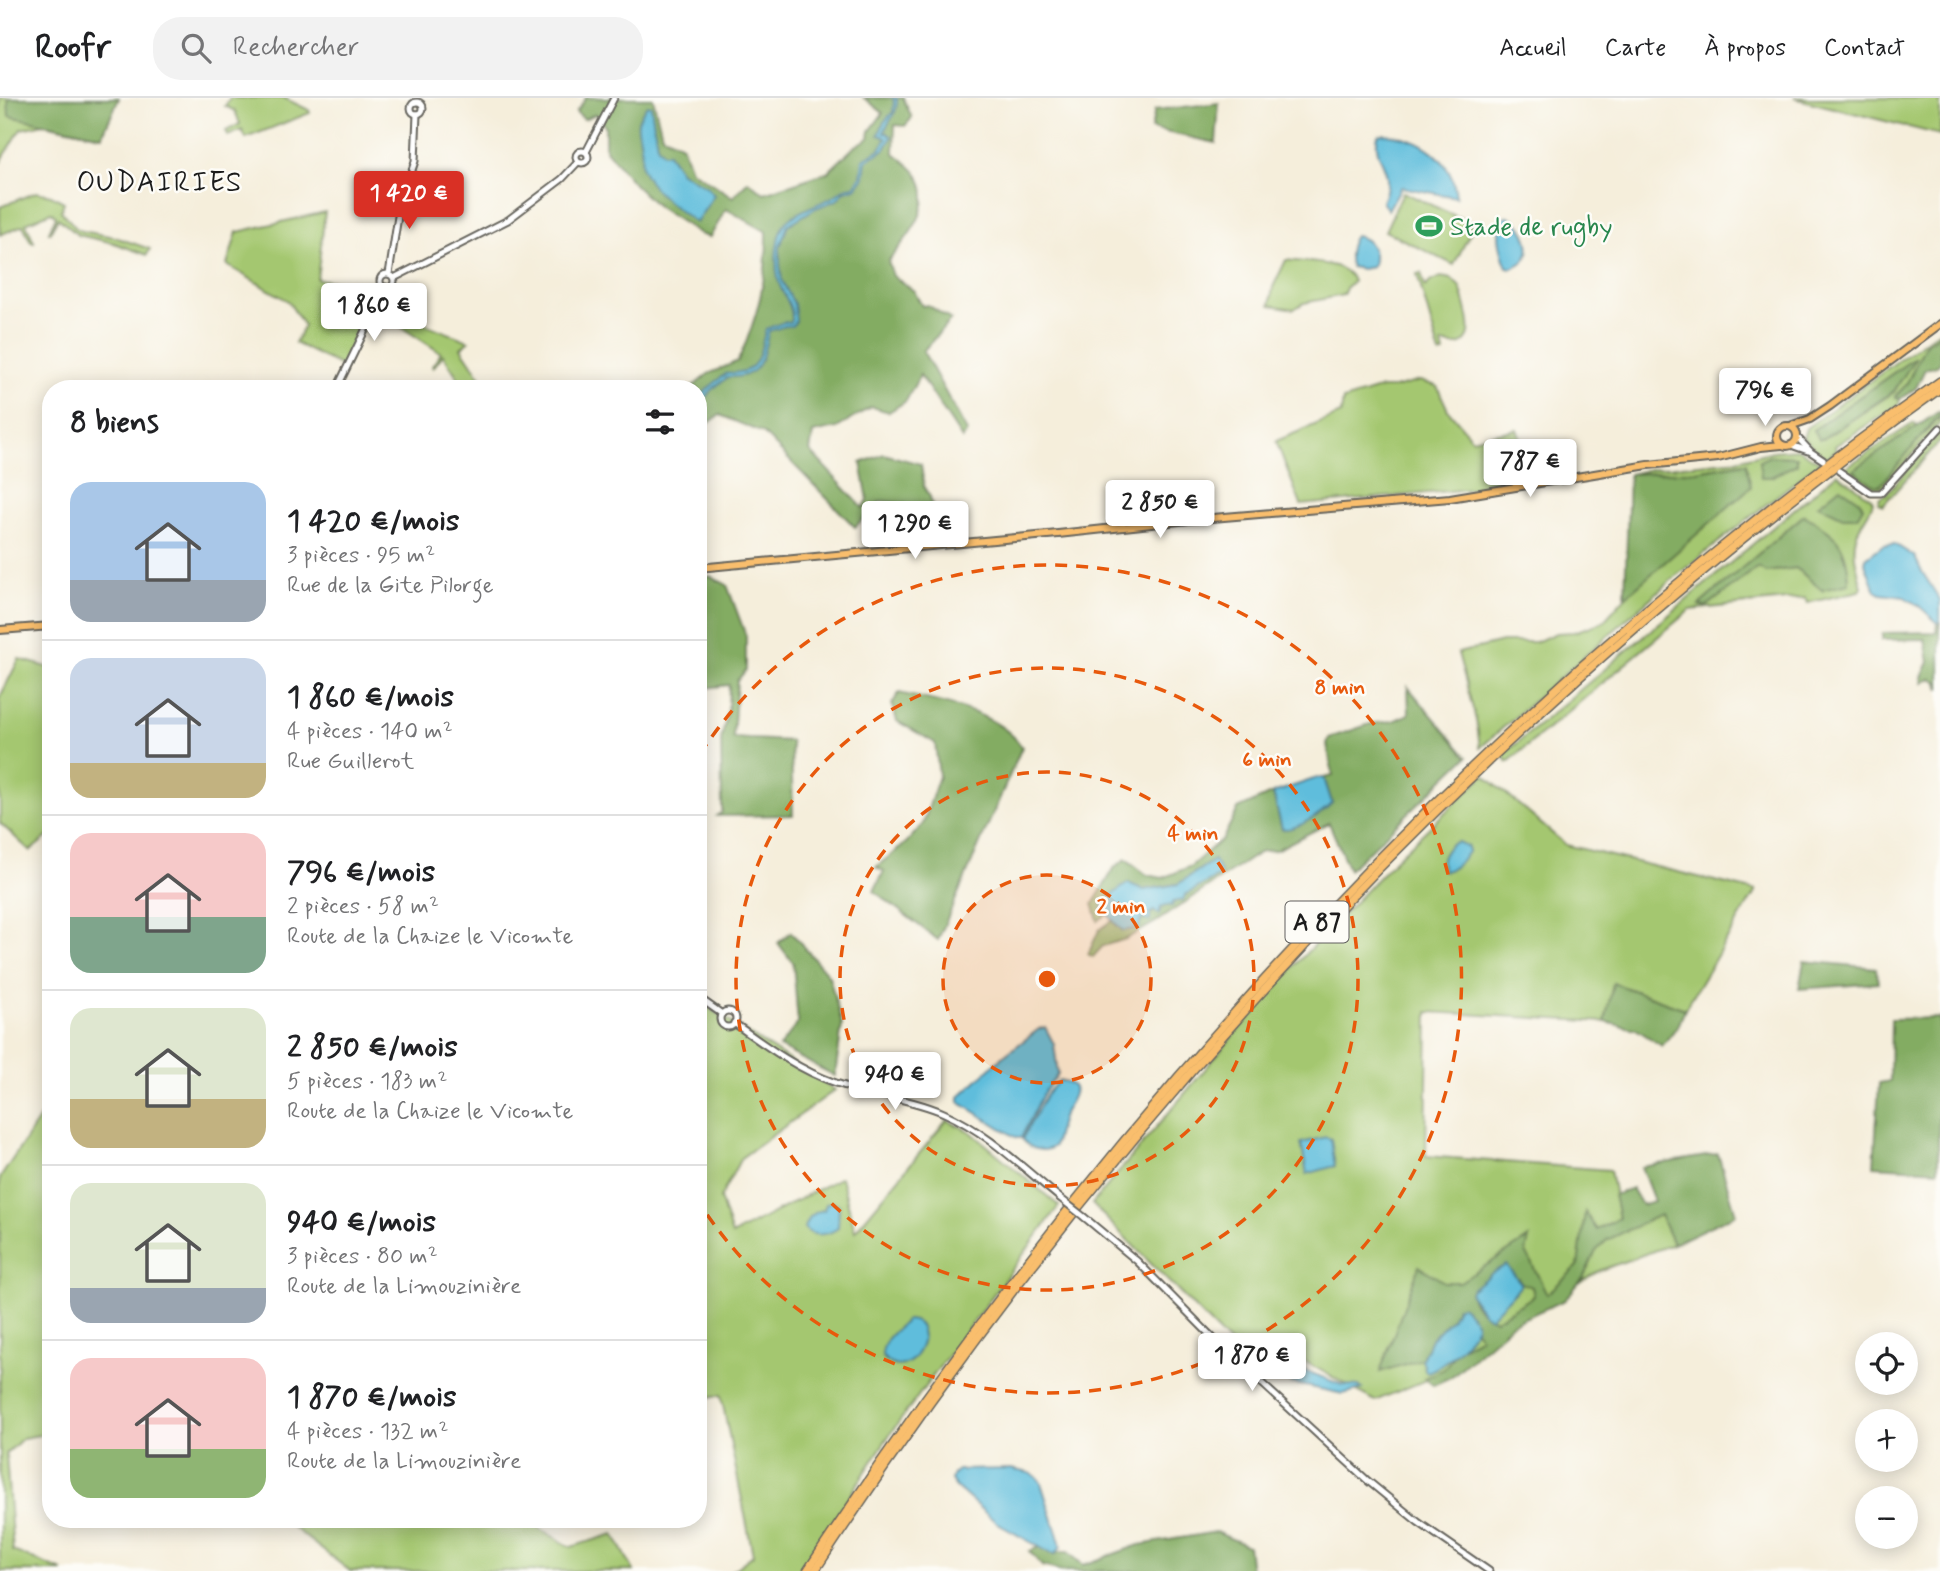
<!DOCTYPE html>
<html lang="fr">
<meta charset="utf-8">
<style>
:root{--surface:#fff;--page:#f2f2f2;--text:#202124;--muted:#757577;--line:#e0e0e0;--accent:#d93025}
body{margin:0;font-family:Mynerve,sans-serif;background:var(--page);color:var(--text);height:100vh;display:flex;flex-direction:column;font-size:26px;white-space:nowrap}
*{box-sizing:border-box;margin:0}
p{font-size:23px;color:var(--muted)}
.icon{flex:none;width:38px;height:38px;fill:none;stroke:currentColor;stroke-width:2;stroke-linecap:round;stroke-linejoin:round}
.map{position:relative;flex:1;overflow:hidden}
.sheet{position:absolute;left:42px;top:282px;width:665px;height:1148px;display:flex;flex-direction:column;background:var(--surface);border-radius:28px;box-shadow:0 4px 18px #0003}
.sheet>*{flex:none}
.buttons{position:absolute;left:1855px;top:1234px;display:grid;gap:14px}
.buttons a{display:grid;place-items:center;width:63px;height:63px;border-radius:50%;background:var(--surface);box-shadow:0 4px 18px #0003;font-size:35px}
.price{position:absolute;translate:-50% -60px;padding:0 16px;border-radius:7px;background:#fff;color:#222;font-size:23px;line-height:46px;filter:drop-shadow(0 2px 4px #0008)}
.price::after{content:'';position:absolute;left:50%;top:42px;width:21px;height:16px;margin-left:-10px;background:inherit;clip-path:polygon(0 0,100% 0,50% 100%)}
.price.current{background:var(--accent);color:#fff}
ul{padding:0;list-style:none}
li{display:flex;align-items:center;gap:21px;height:175px;padding:0 28px}
li+li{border-top:2px solid var(--line)}
li span{display:grid;place-items:center;flex:none;width:196px;height:140px;border-radius:21px;color:#555}
li>.icon{margin-inline-start:auto}
span .icon{width:84px;height:84px;fill:#fffc;stroke-width:1}
li b{font-size:30px}
h2{display:flex;justify-content:space-between;align-items:center;height:84px;padding:0 28px;font-size:30px}
header{display:flex;align-items:center;gap:42px;box-sizing:border-box;height:98px;padding:0 35px;background:var(--surface);border-bottom:2px solid var(--line)}
header strong{font-size:33px}
nav{display:flex;gap:38px;margin-inline-start:auto;font-size:24px}
.search{width:490px;height:63px;background:var(--page);display:flex;align-items:center;gap:18px;box-sizing:border-box;padding:0 24px;border-radius:28px;color:var(--muted);font-size:26px}
.map>svg:first-child{display:block}
.green{fill:#a4c770;stroke:#607246;stroke-width:2;fill-rule:evenodd}
.forest{fill:#83ac62;stroke:#50643f;stroke-width:2;fill-rule:evenodd}
.water{fill:#5ebddc;stroke:#3d6c7c;stroke-width:2}
.lines{fill:none;stroke-linecap:round;stroke-linejoin:round}
.minor-casing{stroke:#68665f;stroke-width:9}
.major-casing{stroke:#68665f;stroke-width:10}
.highway-casing{stroke:#68665f;stroke-width:10}
.minor{stroke:#fff;stroke-width:5}
.major{stroke:#f9be6d;stroke-width:6}
.highway{stroke:#f9be6d;stroke-width:7}
.minor-bridge-casing{stroke:#68665f;stroke-width:9;stroke-linecap:butt}
.minor-bridge{stroke:#fff;stroke-width:5}
.ring{fill:none;stroke:#e8590c;stroke-width:3.5;stroke-dasharray:12 9}
.labels{text-anchor:middle;stroke-width:5;stroke-linejoin:round;paint-order:stroke}
.shield{fill:#fdfcf7;stroke:#605f5e;stroke-width:2}
.shield-label{font-size:24px;font-weight:bold;fill:#1c1c1c}
.leisure-label{font-size:26px;fill:#27864d;stroke:#fdfcf7;text-anchor:start}
.neighbourhood-label{font-size:28px;letter-spacing:2px;fill:#1c1c1c;stroke:#fdfcf7}
.centre{fill:#e8590c;stroke:#fdfcf7;stroke-width:3.5}
.ring-label{font-size:21px;text-anchor:middle;font-weight:bold;fill:#e8590c;stroke:#fdfcf7;stroke-width:5;stroke-linejoin:round;paint-order:stroke}
</style>
<header>
<strong>Roofr</strong>
<div class="search"><svg class="icon" aria-label="search" viewBox="0 0 24 24"><circle cx="10" cy="10" r="6"/><path d="M15 15l6 6"/></svg>Rechercher</div>
<nav><a>Accueil</a><a>Carte</a><a>À propos</a><a>Contact</a></nav>
</header>
<div class="map">
<svg width="1940" height="1473" viewBox="0 0 1940 1473">
<rect width="100%" height="100%" fill="#fdfcf7"/>
<filter id="ink" filterUnits="userSpaceOnUse"><feTurbulence type="fractalNoise" baseFrequency=".0143" numOctaves="2"/><feDisplacementMap in="SourceGraphic" scale="14" xChannelSelector="R" yChannelSelector="G"/><feConvolveMatrix kernelMatrix="1 2 1 2 8 2 1 2 1" color-interpolation-filters="sRGB"/></filter>
<filter id="wash" filterUnits="userSpaceOnUse"><feTurbulence type="fractalNoise" baseFrequency=".00686" numOctaves="4" result="noise"/><feDisplacementMap in="SourceGraphic" scale="28" xChannelSelector="R" yChannelSelector="G"/><feGaussianBlur stdDeviation="1.57" result="paint"/><feColorMatrix in="noise" values="0 0 0 0 0 0 0 0 0 0 0 0 0 0 0 0 0 1.4 0 .05"/><feComposite in="paint" operator="in"/></filter>
<g filter="url(#wash)">
<rect width="100%" height="100%" fill="#f5eedb"/>
<g class="green">
<polygon points="0,0 119,0 102,38 44,26 21,31 0,65"/>
<polygon points="230,0 284,0 309,12 310,15 246,40 242,32 228,38 226,33 240,26 235,13 225,8"/>
<polygon points="1794,0 1940,0 1940,37"/>
<polygon points="36,94 51,97 64,104 61,113 76,130 82,133 115,139 150,151 147,157 114,145 78,137 58,120 50,134 49,134 56,118 51,114 26,125 34,144 31,144 23,127 0,137 0,109"/>
<polygon points="1403,94 1471,125 1472,131 1454,167 1385,133"/>
<polygon points="325,114 317,181 380,190 372,211 343,269 295,245 304,228 288,203 227,167 237,134"/>
<path d="M1286,162c20,3 62,0 67,22l-6,4 -4,9 -39,8 -10,6 -24,-4 3,-18z"/>
<path d="M1421,175l4,14 6,-6 10,-4 11,2 8,8c6,20 25,69 -18,56l2,10 -4,2 -23,-81z"/>
<polygon points="390,192 422,225 469,243 461,250 488,290 465,290 443,257 433,270 432,268 441,255 380,215"/>
<path d="M1940,232v4l-14,9 -20,42 -11,11 5,3 -1,5 -64,42 1,4 -10,8 -23,-20 3,-10zM1914,260l-20,34 -71,47 -10,-9z"/>
<polygon points="1420,283 1437,288 1448,312 1472,341 1517,331 1532,375 1471,391 1301,407 1276,343 1341,316 1343,302 1382,290 1394,290"/>
<polygon points="1940,319 1940,325 1885,388 1878,392 1871,391 1843,371 1914,325 1917,329 1854,372 1921,339"/>
<polygon points="1940,334 1940,343 1883,407 1878,405 1880,399 1886,396"/>
<polygon points="1797,351 1820,364 1677,477 1480,650 1477,626 1458,555 1502,544 1536,544 1556,535 1574,534 1603,524 1745,365 1696,373 1629,376 1651,371 1737,362 1773,353"/>
<path d="M1837,375l34,25 2,4c-3,10 -9,16 -13,25 -11,20 -3,40 2,60l-2,4 -53,12 -2,-5 -115,12 -182,152 -5,-7zM1804,417l18,75 -26,-22 -29,4 -9,-6 -52,41 -7,-2z"/>
<polygon points="19,561 51,570 51,736 30,753 0,725 0,599"/>
<polygon points="1484,677 1566,747 1756,793 1685,911 1613,885 1605,924 1428,914 1426,1058 1610,1072 1619,1120 1660,1117 1673,1146 1601,1172 1529,1211 1453,1271 1375,1303 1272,1245 1250,1266 1092,1106 1274,889 1395,762"/>
<polygon points="698,903 835,992 741,1060 720,1100 732,1137 841,1079 855,1133 947,1022 971,1034 1059,1108 890,1336 801,1473 732,1473 753,1457 721,1297 698,1303"/>
<polygon points="51,1003 51,1335 23,1340 6,1356 13,1453 63,1473 0,1473 0,1080"/>
<polygon points="282,1421 534,1421 535,1428 571,1449 614,1436 634,1473 350,1473"/>
</g>
<g class="forest">
<polygon points="8,0 119,0 102,38 9,18"/>
<path d="M586,0h67l9,37 20,10 9,25 42,27 15,-16 16,12 64,-21 26,-25 15,-9 1,-7 13,-18 -19,-15h39l9,20 -7,8 -10,-1 -1,28c7,6 19,14 24,22 19,31 -11,63 -30,86l5,15 21,15 8,15 6,-1 23,15 -28,31 44,81 -5,7 -42,-64 -14,26 -17,11 -18,-5 -34,21 -24,5 -3,18 53,57 5,-8 -7,-37 23,-9 37,10 3,23 6,10 5,18 21,5 1,12 -29,2 -23,-30 -24,-3 -26,26 -92,-94 -43,-18 -22,16v-43h-7l17,-14 30,-13c20,-44 29,-81 29,-129l-41,-23 -16,28 -8,-2 -44,-28 -23,-22 -30,-36v-23l-9,-12 -12,5 -8,-7z"/>
<polygon points="1219,5 1216,45 1151,31 1155,12"/>
<polygon points="1940,236 1940,263 1937,268 1925,271 1916,290 1900,301 1895,299 1906,287 1926,245"/>
<polygon points="1916,259 1894,293 1822,341 1819,341 1813,332"/>
<polygon points="1940,313 1940,319 1935,322 1881,387 1875,388 1853,372"/>
<polygon points="1770,358 1797,359 1797,366 1771,379 1761,379 1759,363"/>
<polygon points="1746,365 1751,389 1625,499 1629,376 1696,373"/>
<polygon points="1840,389 1860,403 1863,409 1857,419 1843,419 1818,407"/>
<path d="M1804,417c32,19 44,29 45,69l-27,6 -26,-22 -30,4 -8,-5 -52,40 -7,-2z"/>
<polygon points="710,478 727,487 746,538 746,572 737,583 733,640 791,643 793,717 717,718 722,714 721,642 728,611 729,587 698,591 698,481"/>
<polygon points="1940,523 1940,592 1938,584 1932,580 1923,585 1922,579 1929,564 1925,541 1882,542 1883,535 1937,534 1938,525"/>
<polygon points="1408,589 1467,659 1349,772 1329,725 1276,752 1262,753 1156,824 1126,841 1103,848 1093,859 1088,856 1099,832 1112,823 1123,833 1133,830 1149,816 1217,779 1144,792 1103,812 1106,817 1098,823 1093,806 1115,769 1126,761 1147,777 1163,780 1191,768 1223,740 1238,711 1273,695 1282,731 1332,705 1324,680 1333,678 1327,646 1329,640 1370,626 1393,623 1409,616"/>
<path d="M899,595c40,9 99,18 123,54l-84,193 -64,-49 10,-20 -8,-4 31,-25 16,-18 16,-48 -4,-33 -38,-22 -5,-17z"/>
<polygon points="791,834 829,878 842,927 835,978 779,949 798,925 793,865 778,845"/>
<polygon points="1804,863 1876,870 1878,885 1799,891"/>
<polygon points="1613,885 1685,911 1679,926 1662,948 1636,931 1605,924"/>
<polygon points="1940,920 1938,1072 1874,1068 1879,985 1890,983 1891,921"/>
<path d="M1718,1056l18,60 -63,30 -13,-29 -53,25 -11,11 -13,27 -18,22 -52,23 -62,54 -18,8 -9,-7 20,-9 14,-20 23,-12 -7,-8 2,-6 -19,-16 -6,12 -20,20 -9,20 -42,13 39,-106 25,16h16l69,-44 -3,14 21,42 31,-28 7,-54 12,18 22,-12 -5,-23 18,-7 10,17 12,-4 -13,-34zM1519,1180l2,5 11,4 2,9 -39,24c-11,-6 -26,-16 -24,-30z"/>
<polygon points="1216,1434 1248,1448 1251,1473 1063,1473 1042,1468 1029,1453 1039,1449 1054,1457 1058,1454 1068,1454 1083,1467 1139,1447"/>
</g>
<g class="water">
<path d="M891,0h6c1,19 -8,19 -13,35l3,-1 5,5 -7,12 -19,12 -2,16 -8,11 -11,3 -8,9 -21,8 -28,17 -8,22v17l2,17 12,23 2,17 -4,5h-7l-16,5c-8,28 -6,47 -41,46l-18,14 -12,18c0,-16 17,-26 29,-36 34,1 31,-17 39,-44l18,-7 6,1 2,-3c1,-16 -11,-26 -14,-41 -3,-16 -3,-46 9,-58 12,-11 30,-16 44,-23 11,-5 8,-10 23,-12l7,-10 2,-17 17,-10 7,-11 -8,-3 5,-13 9,-10 1,-13z"/>
<path d="M647,7l4,1 6,39 6,8h5l13,19 26,15 7,8 -18,28c-20,-15 -44,-30 -54,-55 -2,-6 1,-15 -1,-22 -3,-23 -8,-20 6,-41z"/>
<path d="M1383,36c37,2 70,24 73,63l-55,-10 -13,23 -6,-8c16,-35 -11,-41 -4,-67z"/>
<path d="M1508,118c13,5 27,30 17,43 -3,5 -9,7 -14,9l-4,-1c-6,-14 -11,-31 -6,-47z"/>
<path d="M1355,138c16,2 23,17 17,31l-10,2 -11,-2c-4,-8 -2,-23 4,-31z"/>
<polygon points="1895,446 1915,459 1921,472 1940,502 1940,523 1938,525 1918,507 1904,499 1881,496 1875,492 1865,465 1866,460 1883,447"/>
<path d="M1317,680h7l8,25c-11,11 -34,27 -50,26l-9,-36z"/>
<path d="M1458,744l10,5v5c-6,8 -14,18 -24,19 -6,-11 0,-18 7,-27z"/>
<polygon points="1214,762 1221,775 1217,779 1185,797 1183,802 1173,804 1172,808 1166,807 1161,809 1159,816 1154,813 1150,815 1150,822 1147,823 1143,820 1140,824 1139,830 1123,833 1103,812 1104,803 1128,785 1144,792 1178,786"/>
<polygon points="1045,929 1054,946 1058,976 1043,996 1021,1040 1017,1040 959,1004 959,999 1001,960 1039,931"/>
<path d="M1059,982c30,5 8,23 3,38 -3,9 -5,19 -8,28 -10,8 -24,3 -32,-7l24,-44z"/>
<polygon points="1326,1039 1331,1041 1335,1068 1307,1076 1301,1045"/>
<path d="M832,1104l7,3 -1,23c-9,7 -26,10 -34,0 2,-9 11,-17 20,-18l2,-6z"/>
<polygon points="1506,1167 1521,1185 1519,1190 1490,1220 1484,1216 1470,1196 1471,1192 1493,1174"/>
<path d="M1461,1208c4,4 14,10 15,17 1,13 -38,49 -50,49l-4,-13 9,-20 20,-20 6,-12z"/>
<path d="M906,1222c37,-1 5,71 -24,36 0,-16 13,-25 24,-36z"/>
<polygon points="1296,1269 1342,1287 1359,1288 1362,1291 1343,1296 1291,1285 1289,1283"/>
<path d="M1011,1371c13,4 23,1 30,14l19,59 1,5 -7,8 -56,-31 -42,-37 -5,-7 2,-6 5,-4z"/>
</g>
</g>
<g filter="url(#ink)">
<g class="lines">
<g class="minor-casing">
<g id="minor">
<circle cx="417" cy="10" r="6"/>
<circle cx="582" cy="59" r="6"/>
<polyline points="586,54 614,0"/>
<polyline points="389,176 399,112 415,63 417,16"/>
<circle cx="387" cy="183" r="7"/>
<polyline points="394,180 508,122 562,81 578,64"/>
<polyline points="337,290 386,189"/>
<polyline points="1797,339 1811,354 1823,362"/>
<polyline points="1791,347 1808,353"/>
<polyline points="1839,373 1871,395 1881,395 1940,330"/>
<polyline points="698,899 722,916"/>
<circle cx="728" cy="921" r="8"/>
<path d="M734,925c32,23 64,47 102,60 35,12 74,15 108,30 43,19 80,56 116,85"/>
<polyline points="1084,1119 1137,1163 1217,1244 1368,1383 1418,1424 1489,1473"/>
</g>
</g>
<g class="major-casing">
<g id="major">
<circle cx="1787" cy="338" r="10"/>
<polyline points="1790,328 1810,321 1830,308 1940,226"/>
<polyline points="698,470 1058,436 1189,422 1450,400 1648,367 1718,360 1761,349 1782,347"/>
<polyline points="0,532 51,528"/>
</g>
</g>
<g class="highway-casing">
<g id="highway">
<path d="M807,1473c305,-465 678,-868 1133,-1190"/>
<path d="M815,1473c302,-461 676,-861 1125,-1182"/>
</g>
</g>
<use href="#minor" class="minor"/>
<use href="#major" class="major"/>
<use href="#highway" class="highway"/>
<g class="minor-bridge-casing">
<polyline id="minor-bridge" points="1060,1100 1084,1119"/>
</g>
<use href="#minor-bridge" class="minor-bridge"/>
</g>
</g>
<circle cx="1047" cy="881" r="104" fill="#e8590c" fill-opacity=".12"/>
<g class="ring">
<circle cx="1047" cy="881" r="104"/>
<circle cx="1047" cy="881" r="207"/>
<circle cx="1047" cy="881" r="311"/>
<path d="M700 656A414 414 0 1 1 700 1106"/>
</g>
<defs>
<g id="stadium-bare" transform="scale(2.1)"><path d="M0-5a6.5 5 0 1 0 0 10a6.5 5 0 1 0 0-10ZM-3.5-1.8h7v3.6h-7Z" fill="#2e9e5b" stroke="#fdfcf7" stroke-width="2.5" paint-order="stroke"/></g>
</defs>
<g fill-rule="evenodd">
<use href="#stadium-bare" x="1429" y="128"/>
</g>
<g class="labels">
<rect class="shield" x="1285.5" y="803.5" width="63" height="41" rx="5"/>
<g class="shield-label">
<text x="1317" y="832">A 87</text>
</g>
<g class="leisure-label">
<text x="1450" y="137">Stade de rugby</text>
</g>
<g class="neighbourhood-label">
<text x="160" y="93">OUDAIRIES</text>
</g>
</g>
<circle cx="1047" cy="881" r="10" class="centre"/>
<g class="ring-label">
<text x="1340" y="596">8 min</text>
<text x="1267" y="668">6 min</text>
<text x="1193" y="742">4 min</text>
<text x="1121" y="815">2 min</text>
</g>
</svg>
<div class="buttons">
<a><svg class="icon" aria-label="locate" viewBox="0 0 24 24"><circle cx="12" cy="12" r="6"/><path d="M12 2v4M12 18v4M2 12h4M18 12h4"/></svg></a>
<a>+</a>
<a>−</a>
</div>
<b class="price current" style="left:409px;top:133px">1 420 €</b>
<b class="price" style="left:374px;top:245px">1 860 €</b>
<b class="price" style="left:1765px;top:330px">796 €</b>
<b class="price" style="left:1530px;top:401px">787 €</b>
<b class="price" style="left:1160px;top:442px">2 850 €</b>
<b class="price" style="left:915px;top:463px">1 290 €</b>
<b class="price" style="left:895px;top:1014px">940 €</b>
<b class="price" style="left:1252px;top:1295px">1 870 €</b>
<section class="sheet">
<h2>8 biens<svg class="icon" aria-label="filters" viewBox="0 0 24 24"><path d="M4 7h16M4 17h16"/><circle cx="9" cy="7" r="2"/><circle cx="15" cy="17" r="2"/></svg></h2>
<ul>
<li><span style="background:linear-gradient(#a9c7e8 70%,#9aa5b1 0)"><svg class="icon" aria-label="home" viewBox="0 0 24 24"><path d="M3 11l9-7 9 7M6 9v11h12V9"/></svg></span><div><b>1 420 €/mois</b><p>3 pièces · 95 m²</p><p>Rue de la Gite Pilorge</p></div></li>
<li><span style="background:linear-gradient(#c9d6e8 75%,#c2b280 0)"><svg class="icon" aria-label="home" viewBox="0 0 24 24"><path d="M3 11l9-7 9 7M6 9v11h12V9"/></svg></span><div><b>1 860 €/mois</b><p>4 pièces · 140 m²</p><p>Rue Guillerot</p></div></li>
<li><span style="background:linear-gradient(#f6c9c9 60%,#7fa58c 0)"><svg class="icon" aria-label="home" viewBox="0 0 24 24"><path d="M3 11l9-7 9 7M6 9v11h12V9"/></svg></span><div><b>796 €/mois</b><p>2 pièces · 58 m²</p><p>Route de la Chaize le Vicomte</p></div></li>
<li><span style="background:linear-gradient(#dfe7d0 65%,#c2b280 0)"><svg class="icon" aria-label="home" viewBox="0 0 24 24"><path d="M3 11l9-7 9 7M6 9v11h12V9"/></svg></span><div><b>2 850 €/mois</b><p>5 pièces · 183 m²</p><p>Route de la Chaize le Vicomte</p></div></li>
<li><span style="background:linear-gradient(#dfe7d0 75%,#9aa5b1 0)"><svg class="icon" aria-label="home" viewBox="0 0 24 24"><path d="M3 11l9-7 9 7M6 9v11h12V9"/></svg></span><div><b>940 €/mois</b><p>3 pièces · 80 m²</p><p>Route de la Limouzinière</p></div></li>
<li><span style="background:linear-gradient(#f6c9c9 65%,#8fb573 0)"><svg class="icon" aria-label="home" viewBox="0 0 24 24"><path d="M3 11l9-7 9 7M6 9v11h12V9"/></svg></span><div><b>1 870 €/mois</b><p>4 pièces · 132 m²</p><p>Route de la Limouzinière</p></div></li>
</ul>
</section>
</div>
